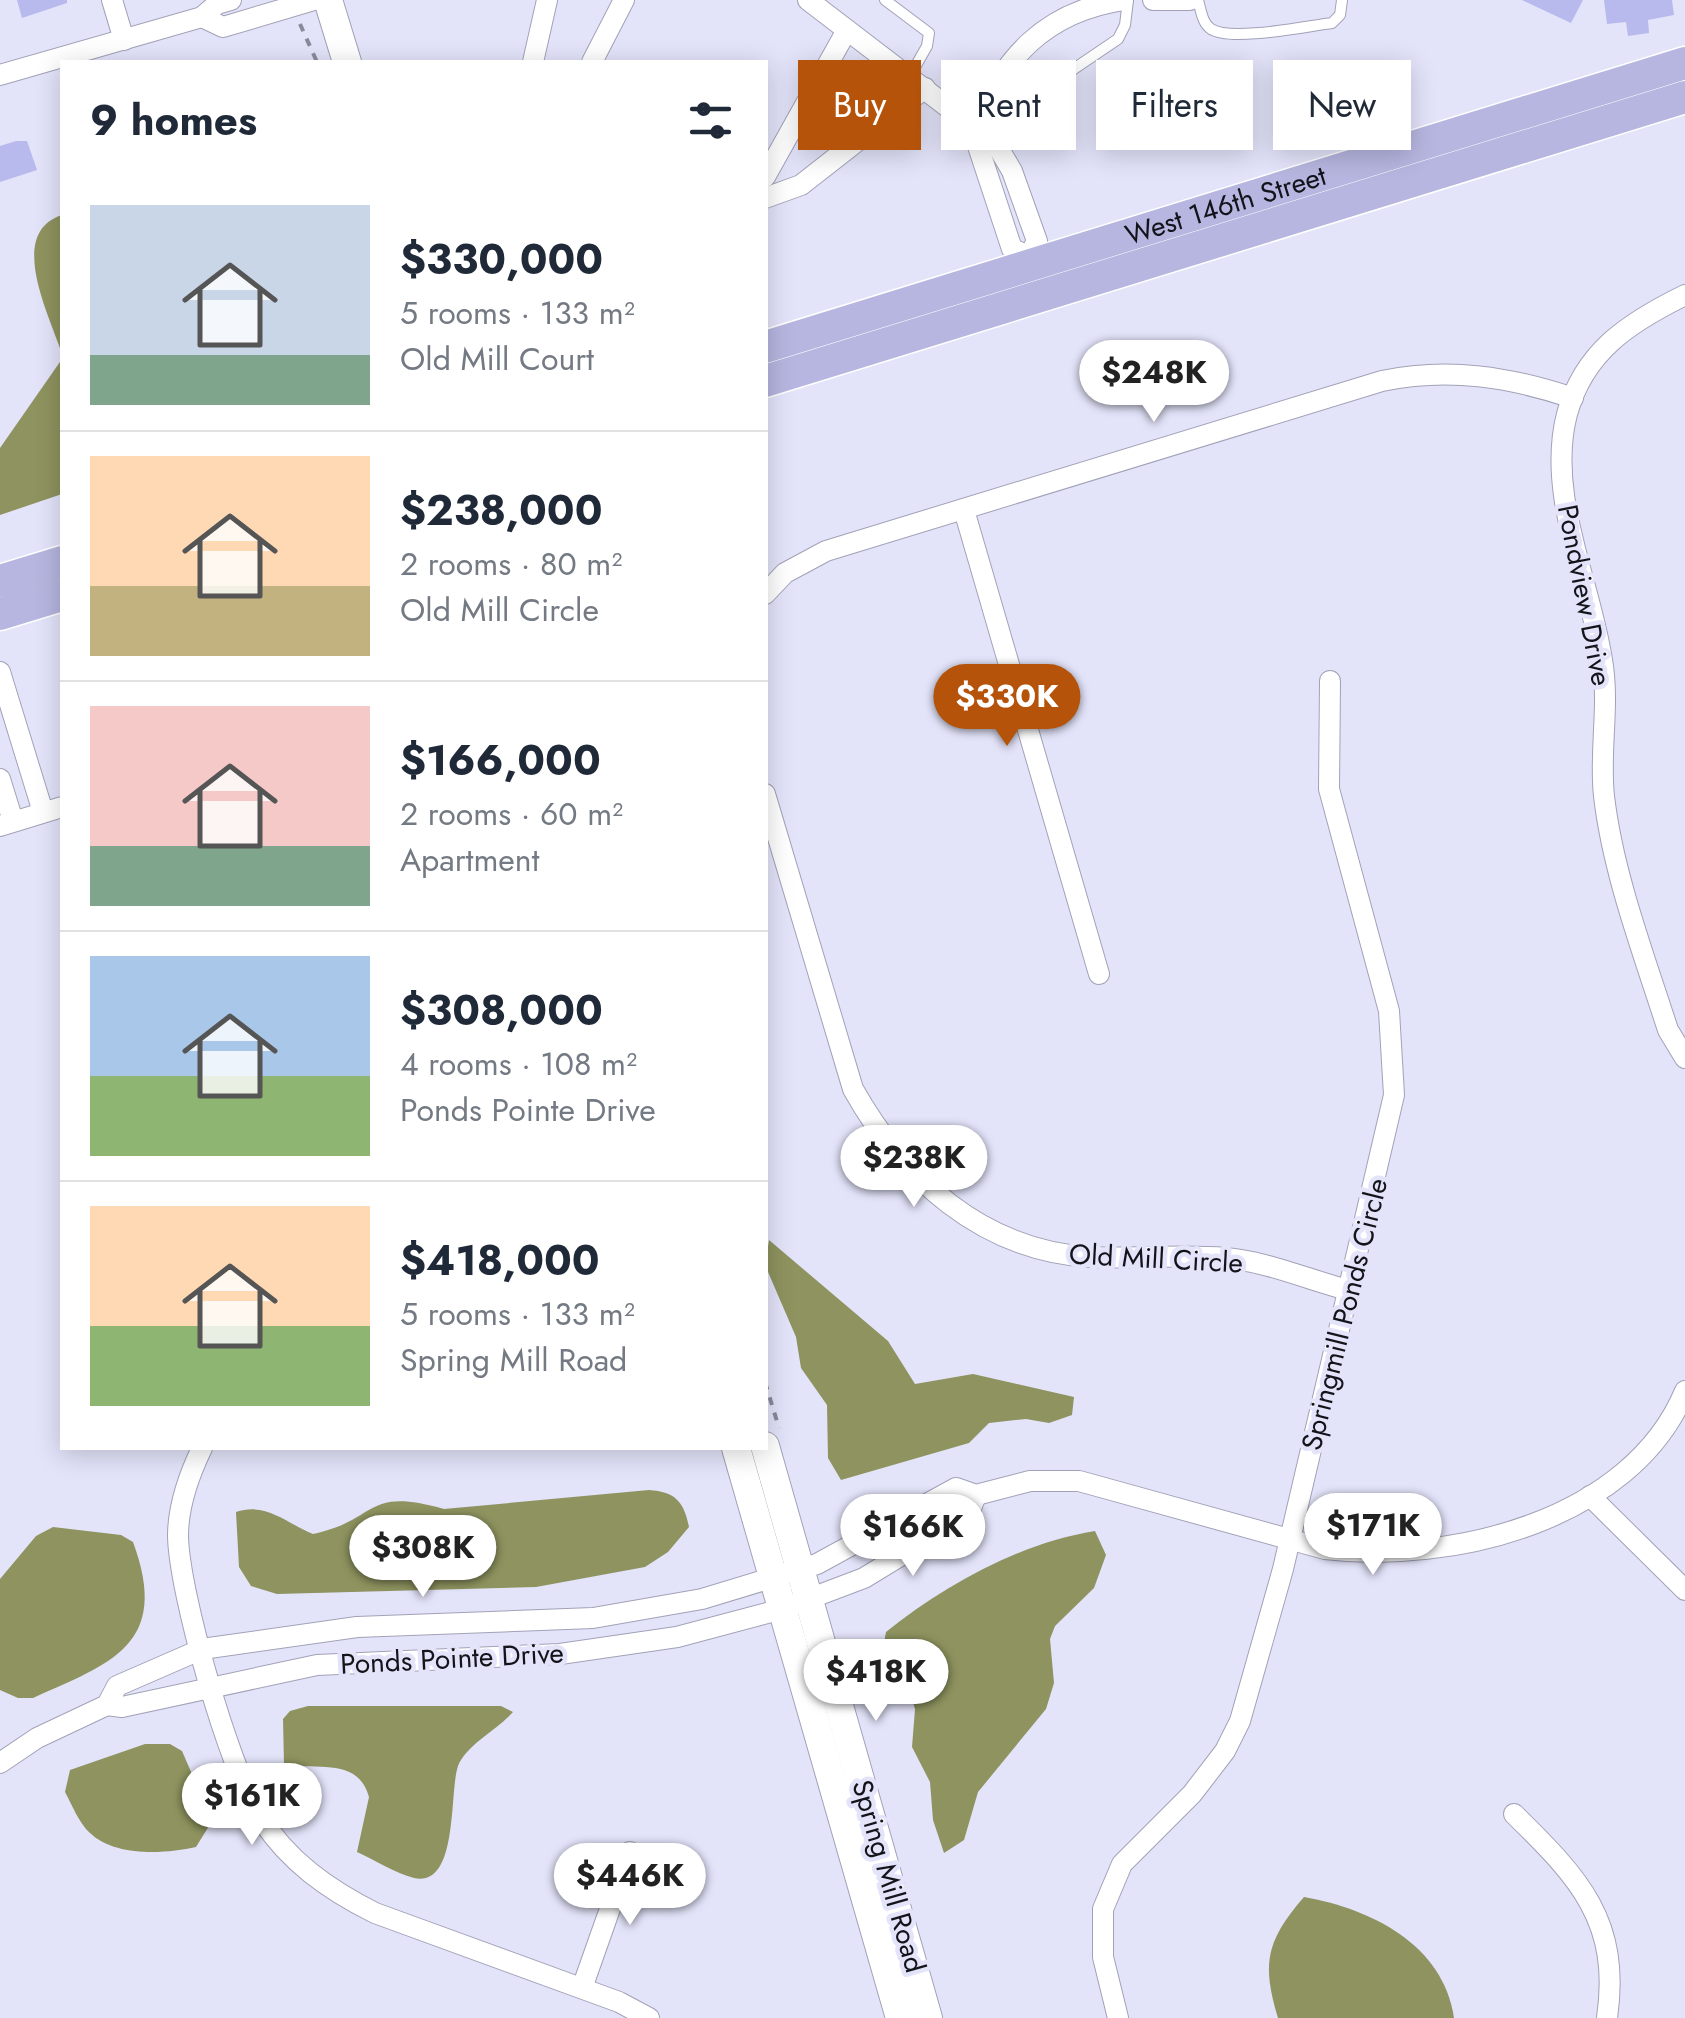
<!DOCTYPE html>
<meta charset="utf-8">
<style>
:root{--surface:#fff;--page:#f2f2f3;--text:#1f2937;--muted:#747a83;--line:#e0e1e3;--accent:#b45309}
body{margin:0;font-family:Jost,sans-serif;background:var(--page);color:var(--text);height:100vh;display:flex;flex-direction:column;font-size:38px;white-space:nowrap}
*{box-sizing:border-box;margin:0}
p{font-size:32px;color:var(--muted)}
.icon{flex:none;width:55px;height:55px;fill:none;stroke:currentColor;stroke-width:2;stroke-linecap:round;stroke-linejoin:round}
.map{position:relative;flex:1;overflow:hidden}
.side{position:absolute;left:60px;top:60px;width:708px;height:1390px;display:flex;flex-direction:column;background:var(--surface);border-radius:0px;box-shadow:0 5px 25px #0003}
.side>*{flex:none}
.guide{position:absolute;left:798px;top:60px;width:738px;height:90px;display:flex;gap:20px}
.price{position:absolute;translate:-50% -85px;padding:0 22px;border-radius:35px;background:#fff;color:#222;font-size:32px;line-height:65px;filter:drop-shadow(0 2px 5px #0008)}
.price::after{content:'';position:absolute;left:50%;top:60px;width:30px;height:22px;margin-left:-15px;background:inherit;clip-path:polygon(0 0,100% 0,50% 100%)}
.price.selected{background:var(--accent);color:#fff}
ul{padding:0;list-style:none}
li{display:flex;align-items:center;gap:30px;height:250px;padding:0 30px}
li+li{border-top:2px solid var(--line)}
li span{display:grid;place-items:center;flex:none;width:280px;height:200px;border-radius:0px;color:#555}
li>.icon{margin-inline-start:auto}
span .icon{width:120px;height:120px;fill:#fffc;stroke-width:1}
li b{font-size:42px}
h2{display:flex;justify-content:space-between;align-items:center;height:120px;padding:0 30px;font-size:42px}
.tag{padding:0 35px;border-radius:0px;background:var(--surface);box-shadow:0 5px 25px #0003;font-size:35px;line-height:90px}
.tag.selected{background:var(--accent);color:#fff}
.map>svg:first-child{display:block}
.water{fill:#8e935f}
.building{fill:#b8b9ec}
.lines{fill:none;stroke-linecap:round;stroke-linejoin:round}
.lane-casing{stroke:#a1a2b7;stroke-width:12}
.street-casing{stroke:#a1a2b7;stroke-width:22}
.secondary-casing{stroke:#a1a2b7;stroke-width:30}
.primary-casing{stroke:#fff;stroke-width:35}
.path{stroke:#8a8b9a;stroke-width:4;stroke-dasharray:8 8;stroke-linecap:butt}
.lane{stroke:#fff;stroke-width:10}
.street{stroke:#fff;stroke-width:20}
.secondary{stroke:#fff;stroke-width:28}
.primary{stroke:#b6b6e0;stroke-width:32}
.labels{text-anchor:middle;stroke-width:9;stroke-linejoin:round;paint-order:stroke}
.street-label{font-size:28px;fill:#13131a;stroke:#e3e4fa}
</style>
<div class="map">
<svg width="1685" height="2018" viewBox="0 0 1685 2018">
<rect width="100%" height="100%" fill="#e3e4fa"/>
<g class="water">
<path d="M62,215v139c-12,-38 -56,-121 0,-139z"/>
<polygon points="62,359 62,494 0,515 0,448"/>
<polygon points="769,1240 888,1341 915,1384 973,1374 1074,1397 1072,1415 1049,1423 1026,1419 989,1423 969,1443 841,1480 828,1458 827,1405 801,1368 796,1337 765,1265"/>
<path d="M649,1490c27,2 35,12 40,37l-21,25 -23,15 -109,20 -259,7 -26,-8 -12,-19 -3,-55c31,-10 50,11 77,22 66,-14 51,-48 131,-25z"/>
<path d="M53,1527l68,8 12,7c38,103 -22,121 -100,156h-15l-18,-8v-111l36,-43z"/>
<path d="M1095,1531l11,24 -12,33 -39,38 -5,13 4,44 -8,26 -68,83 -14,48 -20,13 -11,-33 -3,-38 -18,-35 3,-38 -5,-17 -27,-44 3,-16c59,-47 134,-89 209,-101z"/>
<path d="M308,1706h193l12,6c-16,18 -47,33 -55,54 -9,26 1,122 -44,112 -19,-5 -39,-18 -57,-26l12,-55c-11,-40 -52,-27 -85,-32l-1,-46 7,-8z"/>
<path d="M145,1744h25l12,7 26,60 1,15 -13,21c-31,7 -81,10 -106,-14 -11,-10 -18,-28 -25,-41l5,-22z"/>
<path d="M1304,1897c67,12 139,47 150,121h-176c-17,-56 -11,-78 26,-121z"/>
</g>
<g class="building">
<polygon points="17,0 67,0 67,3 22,18"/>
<polygon points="1522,0 1583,0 1571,23"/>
<polygon points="1604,0 1672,0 1674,15 1648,20 1649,33 1628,36 1626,22 1607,24"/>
<polygon points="16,141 27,141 37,170 0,182 0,146"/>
</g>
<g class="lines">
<g class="lane-casing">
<g id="lane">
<polyline points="885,0 929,33 927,46 910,76"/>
<path d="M1198,0c3,10 4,23 13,29 20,13 96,-3 121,-6l8,-8 2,-15"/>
<polyline points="985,100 1022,104 1118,39 1125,25 1128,0"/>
</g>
</g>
<g class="street-casing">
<g id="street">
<polyline points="112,0 124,40"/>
<polyline points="808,0 996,144 1012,171 1037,241 1029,256 1033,269"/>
<polyline points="1153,0 1190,0"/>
<polyline points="202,17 223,27 314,0"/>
<polyline points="533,62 547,0"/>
<polyline points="592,62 624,0"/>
<polyline points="0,75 202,17 217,4 231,0"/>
<path d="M972,126c34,-68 71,-114 151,-126"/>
<polyline points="972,128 1012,249 1029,256"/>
<polyline points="765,177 847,30"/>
<polyline points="765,198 801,185 925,88"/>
<path d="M1685,295c-55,27 -101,56 -118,119 -21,80 23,167 35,246 8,45 -3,91 2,136 9,78 40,159 64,234l17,28"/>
<polyline points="964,510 1099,974"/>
<path d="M765,594l20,-21 41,-22 556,-170c67,-14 128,-4 191,17"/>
<polyline points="0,672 43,812"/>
<polyline points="0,779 13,821"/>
<path d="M765,794l88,295c50,89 128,161 236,168 46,2 92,-3 137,1 43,4 83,22 125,33"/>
<polyline points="0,826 62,807"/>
<path d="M202,1448c-13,27 -24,57 -24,88 1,57 51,231 81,279 28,46 70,75 116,98l244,89 30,16"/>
<polyline points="1590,1496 1685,1590"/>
<polyline points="107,1705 122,1707 317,1665 560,1654 677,1637 782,1609 864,1578 969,1514 976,1495"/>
<path d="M0,1763l37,-25 70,-33 10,-19 85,-37 155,-22 236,-9 109,-19 115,-35 139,-76 20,7 54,-14h49l246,68c126,15 306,-28 360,-158"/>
<path d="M1514,1814c65,64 107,107 93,204"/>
<polyline points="582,1988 630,1852"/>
<polyline points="1118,2018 1103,1957 1103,1909 1122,1864 1192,1794 1225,1751 1240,1721 1283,1569 1394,1095 1389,1011 1329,789 1330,681"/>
</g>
</g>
<g class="secondary-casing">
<g id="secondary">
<polyline points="328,0 347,62"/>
<polyline points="765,1446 928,2018"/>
<polyline points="736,1448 900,2018"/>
</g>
</g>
<g class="primary-casing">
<g id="primary">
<path id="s1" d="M765,347l920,-284"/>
<polyline points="765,381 1685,97"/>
<polyline points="0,581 62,562"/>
<polyline points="0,614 62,595"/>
</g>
</g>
<g class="path">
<polyline points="300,24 317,62"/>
<polyline points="765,1382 779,1428"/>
</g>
<use href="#lane" class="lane"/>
<use href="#street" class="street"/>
<use href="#secondary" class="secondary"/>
<use href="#primary" class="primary"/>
</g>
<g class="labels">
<g class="street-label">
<text dy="10" stroke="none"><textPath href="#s1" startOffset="482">West 146th Street</textPath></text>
<text transform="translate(1585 595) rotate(79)" y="10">Pondview Drive</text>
<text transform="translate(1156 1258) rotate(3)" y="10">Old Mill Circle</text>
<text transform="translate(1344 1314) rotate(-76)" y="10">Springmill Ponds Circle</text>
<text transform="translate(452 1658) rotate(-3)" y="10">Ponds Pointe Drive</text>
<text transform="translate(889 1876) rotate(74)" y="10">Spring Mill Road</text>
</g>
</g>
</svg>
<b class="price" style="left:1154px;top:425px">$248K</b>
<b class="price selected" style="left:1007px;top:749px">$330K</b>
<b class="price" style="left:914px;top:1210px">$238K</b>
<b class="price" style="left:1373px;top:1578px">$171K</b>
<b class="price" style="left:913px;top:1579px">$166K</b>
<b class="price" style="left:423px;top:1600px">$308K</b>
<b class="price" style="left:876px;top:1724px">$418K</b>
<b class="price" style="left:252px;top:1848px">$161K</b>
<b class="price" style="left:630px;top:1928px">$446K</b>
<div class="guide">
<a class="tag selected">Buy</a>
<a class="tag">Rent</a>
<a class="tag">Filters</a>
<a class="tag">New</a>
</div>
<section class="side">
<h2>9 homes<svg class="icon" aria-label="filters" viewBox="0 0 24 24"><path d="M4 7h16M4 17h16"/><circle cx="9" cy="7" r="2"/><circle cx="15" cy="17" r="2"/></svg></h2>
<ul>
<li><span style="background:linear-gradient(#c9d6e8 75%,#7fa58c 0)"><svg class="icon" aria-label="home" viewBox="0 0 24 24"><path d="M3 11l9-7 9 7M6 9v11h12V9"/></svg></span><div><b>$330,000</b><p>5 rooms · 133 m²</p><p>Old Mill Court</p></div></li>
<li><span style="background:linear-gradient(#ffd9b3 65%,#c2b280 0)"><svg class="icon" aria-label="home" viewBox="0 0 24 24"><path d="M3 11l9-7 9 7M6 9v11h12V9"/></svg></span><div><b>$238,000</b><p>2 rooms · 80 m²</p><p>Old Mill Circle</p></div></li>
<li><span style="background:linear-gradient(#f6c9c9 70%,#7fa58c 0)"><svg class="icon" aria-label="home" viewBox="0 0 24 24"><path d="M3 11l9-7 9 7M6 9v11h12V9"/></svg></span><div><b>$166,000</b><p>2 rooms · 60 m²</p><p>Apartment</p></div></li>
<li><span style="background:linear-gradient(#a9c7e8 60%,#8fb573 0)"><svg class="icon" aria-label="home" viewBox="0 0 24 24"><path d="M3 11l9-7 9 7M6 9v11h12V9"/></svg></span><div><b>$308,000</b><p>4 rooms · 108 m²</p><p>Ponds Pointe Drive</p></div></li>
<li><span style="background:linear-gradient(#ffd9b3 60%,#8fb573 0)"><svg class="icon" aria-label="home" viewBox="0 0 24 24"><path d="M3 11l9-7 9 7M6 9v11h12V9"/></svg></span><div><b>$418,000</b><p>5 rooms · 133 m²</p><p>Spring Mill Road</p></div></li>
</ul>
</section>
</div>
